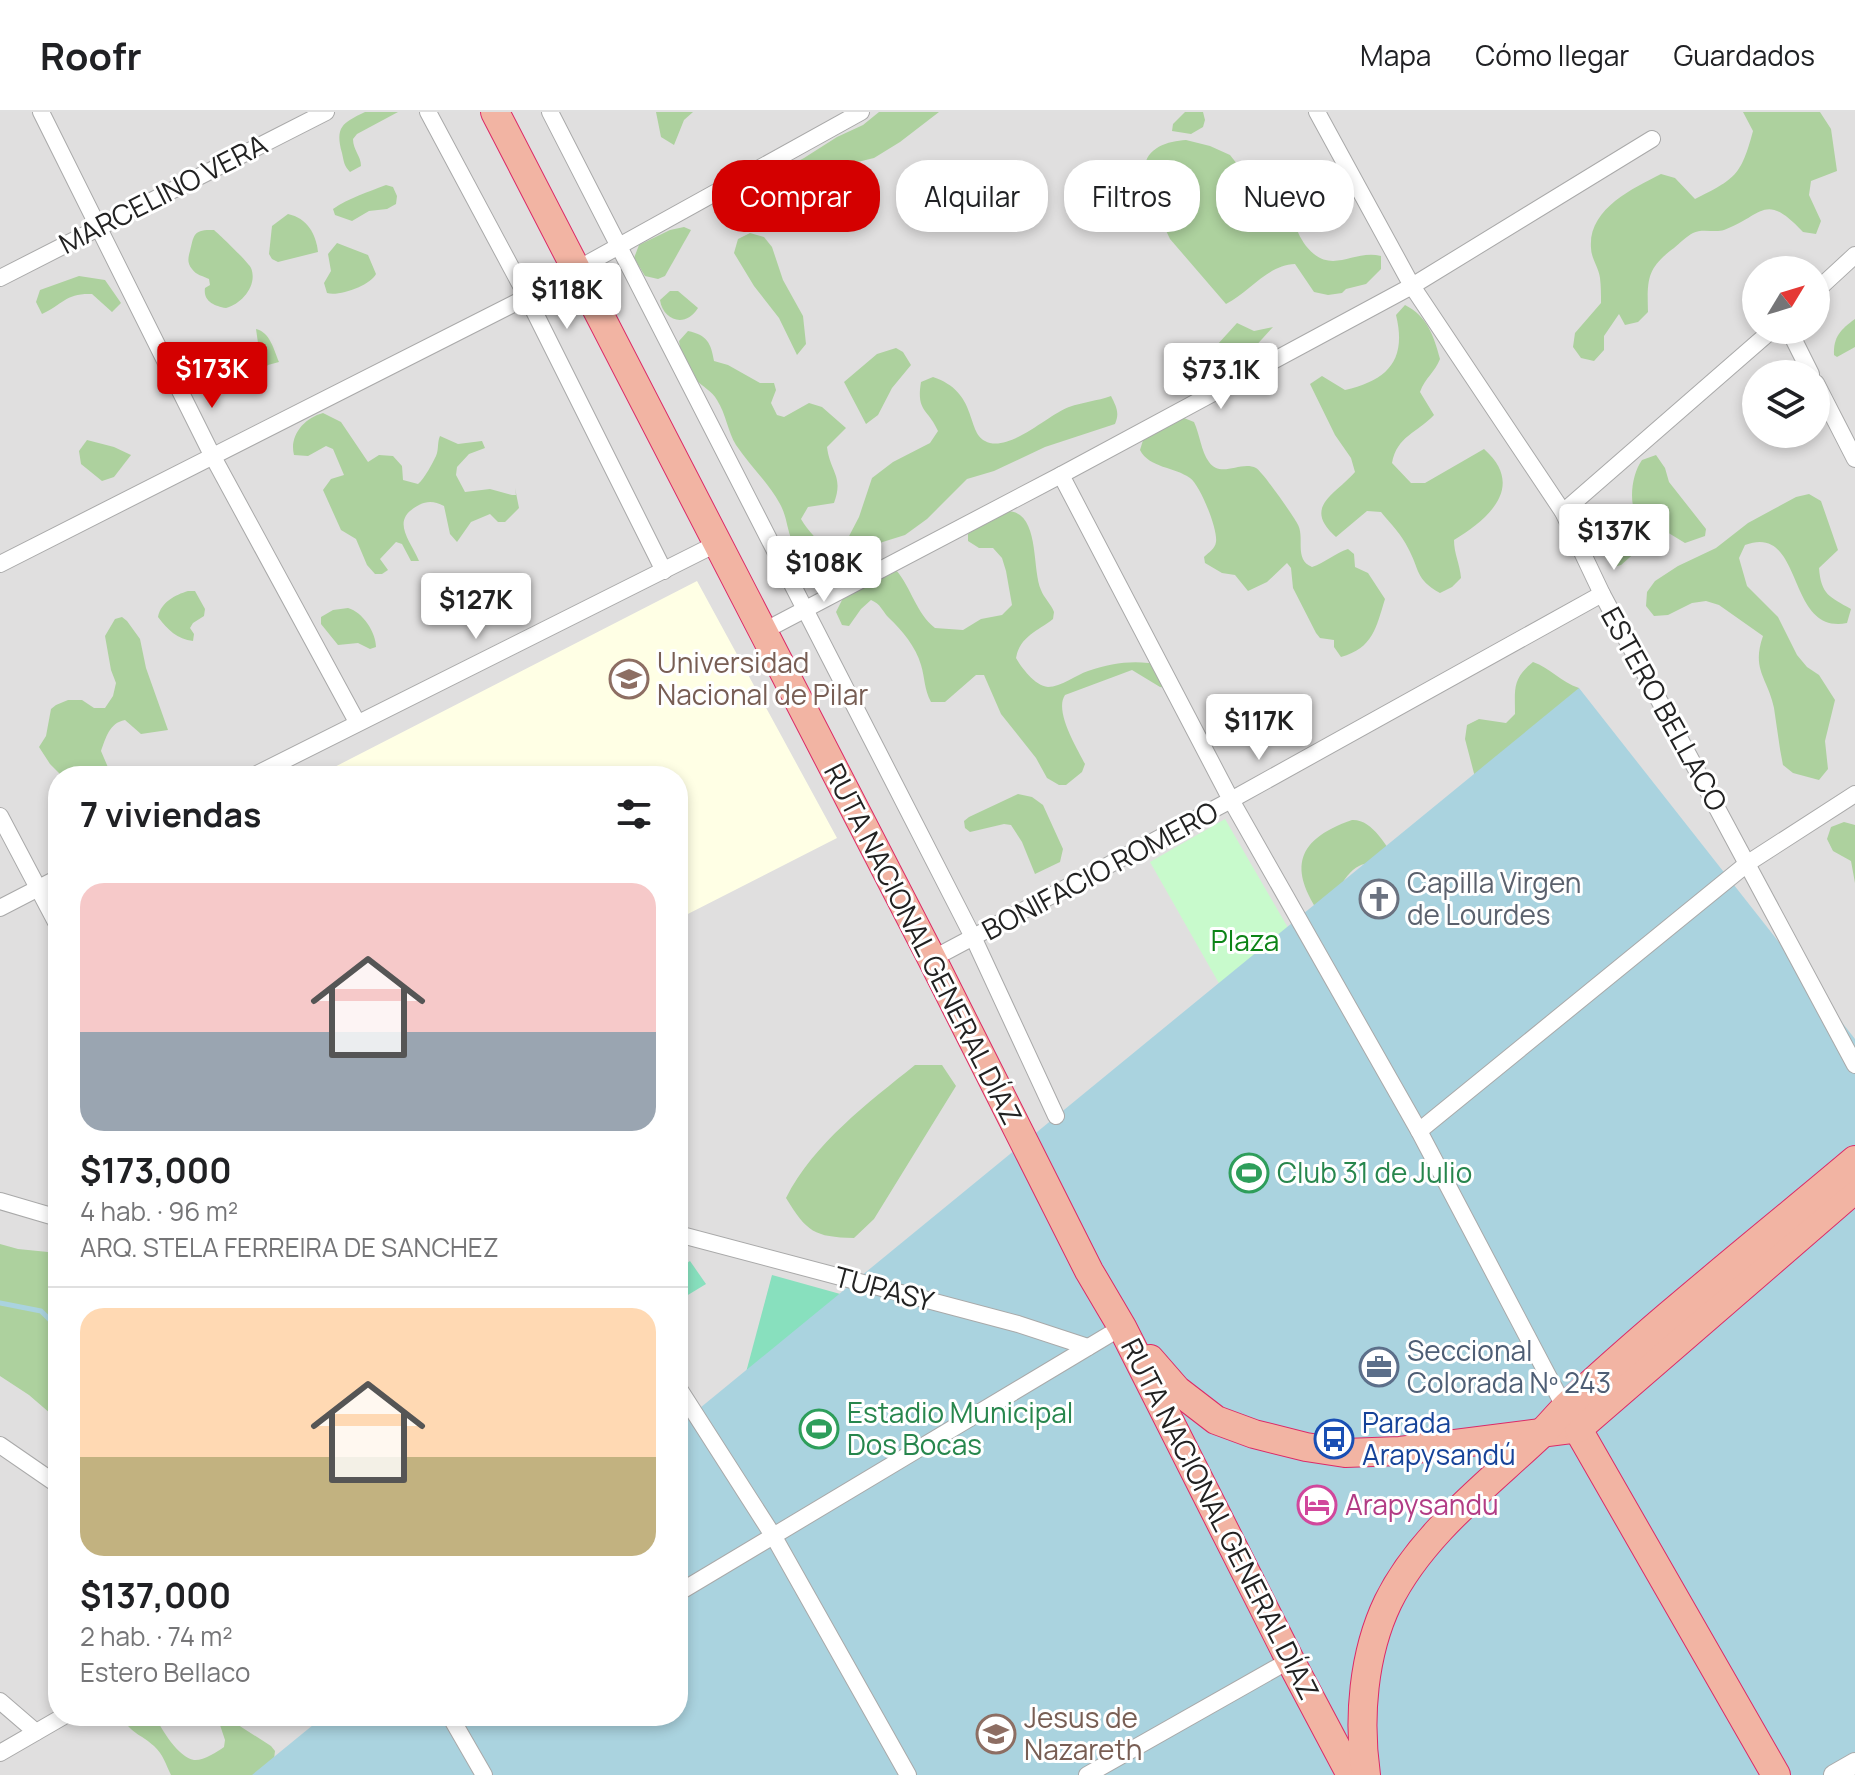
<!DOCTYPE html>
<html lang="es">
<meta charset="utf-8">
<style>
:root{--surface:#fff;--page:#f2f2f2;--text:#202124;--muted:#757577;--line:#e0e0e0;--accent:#d40000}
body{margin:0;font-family:Manrope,sans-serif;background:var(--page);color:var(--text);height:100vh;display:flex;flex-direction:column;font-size:30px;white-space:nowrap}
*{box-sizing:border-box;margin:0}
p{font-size:26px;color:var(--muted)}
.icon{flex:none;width:44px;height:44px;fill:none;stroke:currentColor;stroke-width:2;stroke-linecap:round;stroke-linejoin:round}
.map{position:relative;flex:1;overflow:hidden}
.sheet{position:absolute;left:48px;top:654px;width:640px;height:960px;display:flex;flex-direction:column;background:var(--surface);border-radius:32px;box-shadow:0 4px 12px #0003}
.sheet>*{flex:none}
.guide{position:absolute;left:712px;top:48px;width:760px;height:72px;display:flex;gap:16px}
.needle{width:52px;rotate:52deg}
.tools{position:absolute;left:1742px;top:144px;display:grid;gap:16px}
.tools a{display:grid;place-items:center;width:88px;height:88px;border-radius:50%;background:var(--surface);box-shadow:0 4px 12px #0003;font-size:40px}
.price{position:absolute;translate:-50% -68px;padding:0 18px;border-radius:8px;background:#fff;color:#222;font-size:26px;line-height:52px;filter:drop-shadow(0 2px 4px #0008)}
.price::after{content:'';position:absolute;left:50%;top:48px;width:24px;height:18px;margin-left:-12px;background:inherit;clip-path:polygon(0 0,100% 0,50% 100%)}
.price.on{background:var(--accent);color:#fff}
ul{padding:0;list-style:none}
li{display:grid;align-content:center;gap:16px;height:424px;padding:0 32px}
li+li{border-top:2px solid var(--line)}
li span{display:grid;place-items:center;height:248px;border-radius:24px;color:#555}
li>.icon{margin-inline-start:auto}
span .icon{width:144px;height:144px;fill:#fffc;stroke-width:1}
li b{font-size:34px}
h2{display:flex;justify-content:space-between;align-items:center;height:96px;padding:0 32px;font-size:34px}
.pill{padding:0 28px;border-radius:32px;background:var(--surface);box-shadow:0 4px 12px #0003;font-size:28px;line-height:72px}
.pill.on{background:var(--accent);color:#fff}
header{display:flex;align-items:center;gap:48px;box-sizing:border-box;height:112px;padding:0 40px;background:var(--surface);border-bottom:2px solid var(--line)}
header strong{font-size:38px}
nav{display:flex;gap:44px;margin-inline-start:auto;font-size:28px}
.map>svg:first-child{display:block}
.residential{fill:#e0dfdf;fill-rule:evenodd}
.education{fill:#ffffe5}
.forest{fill:#add19e}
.park{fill:#c8facc}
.pitch{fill:#88e0be}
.water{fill:#aad3df}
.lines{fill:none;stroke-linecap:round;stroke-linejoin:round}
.stream{stroke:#aad3df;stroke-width:5}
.minor-casing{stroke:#a9a9a9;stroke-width:18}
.tertiary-casing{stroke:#a9a9a9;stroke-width:22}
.trunk-casing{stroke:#dc2a67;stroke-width:30}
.minor{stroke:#fff;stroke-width:16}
.tertiary{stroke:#fff;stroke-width:20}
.trunk{stroke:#f2b4a3;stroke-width:28}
.labels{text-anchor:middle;stroke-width:6;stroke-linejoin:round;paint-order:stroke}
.street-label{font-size:28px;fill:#222;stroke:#fff}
.education-label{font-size:28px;fill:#785e54;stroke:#fff;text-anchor:start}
.worship-label{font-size:28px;fill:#5b616d;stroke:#fff;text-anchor:start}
.park-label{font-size:28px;fill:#0c8416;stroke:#fff}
.leisure-label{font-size:28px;fill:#27864d;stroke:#fff;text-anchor:start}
.service-label{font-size:28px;fill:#4e5e75;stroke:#fff;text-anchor:start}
.transit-label{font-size:28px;fill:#164399;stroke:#fff;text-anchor:start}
.hotel-label{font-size:28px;fill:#b23c85;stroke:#fff;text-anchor:start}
</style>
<header>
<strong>Roofr</strong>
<nav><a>Mapa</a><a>Cómo llegar</a><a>Guardados</a></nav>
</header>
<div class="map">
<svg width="1855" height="1663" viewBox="0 0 1855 1663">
<rect width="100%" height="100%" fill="#f2efe9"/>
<path class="residential" d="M0,0h1855v1663h-1855zM1756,158h60v60h-60zM1756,262h60v60h-60zM58,664h620v940h-620z"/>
<polygon class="education" points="697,469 837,726 678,807 678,664 317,664"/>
<g class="forest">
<path d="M365,0h33l-41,22 -4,5c0,11 8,17 8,27l-11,6c-6,-6 -6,-10 -8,-19 -7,-26 0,-30 23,-41z"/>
<polygon points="656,0 693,0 684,8 674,33 661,25"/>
<polygon points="879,0 939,0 900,30 874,46 833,56 754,94 740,95 730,86 804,46 837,25 863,13"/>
<polygon points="1185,0 1203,0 1205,8 1203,15 1191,22 1172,19 1173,12"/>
<path d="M1743,0h77l11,17 6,42 -26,10 -2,14 12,26 -5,13 -13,-2c-39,-41 -39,-17 -79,-2 -9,3 -22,-2 -31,3 -6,3 -13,10 -19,15 -27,20 -27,31 -26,64l-10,10 -13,3 -6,-11 -15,22v14l-10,11 -13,-3 -8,-11 2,-14 26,-30c0,-8 0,-17 -1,-25 -1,-10 -9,-20 -9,-30 -3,-39 41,-59 70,-74l14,4 20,21c40,-20 46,-23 58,-68z"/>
<path d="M1186,28l24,6 20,9 15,19 26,7 30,21 1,7 -6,8c-1,12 3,19 10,29 25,31 46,3 75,10v13l-15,15 -20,5 -4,4 -14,2 -14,-3 -19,-28c-28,1 -45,28 -69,40l-56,-65 -9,-19 -16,-50c-1,-22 23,-29 41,-30z"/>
<path d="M386,73l7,2 4,9 -1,8 -9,5 -18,2 -17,10 -17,-6 -2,-6c16,-11 35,-17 53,-24z"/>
<path d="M288,102c19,4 28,20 30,38l-40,10 -6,-3 -3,-5 3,-28z"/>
<polygon points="684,115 691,118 665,164 658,167 645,164 634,146 639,133 670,118"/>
<path d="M214,118c6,5 35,33 37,38 7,17 -9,36 -25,40 -12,-2 -23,-7 -21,-20l5,-3 -1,-6c-6,-3 -13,-4 -17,-10 -5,-6 -4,-11 -2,-18 4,-16 3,-22 24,-21z"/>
<polygon points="750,121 764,125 772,135 783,168 803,204 806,232 797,243 779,206 754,174 734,141 738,127"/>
<path d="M337,131l31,12 8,19c-5,11 -37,23 -49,19l-3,-10 7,-12 -3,-17z"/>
<path d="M79,164l26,4 16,23 -9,9 -20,-18c-26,-1 -29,10 -50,20l-6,-12 4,-12z"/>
<path d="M670,179h8l20,17c-12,20 -35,13 -38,-8z"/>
<path d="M1405,193c22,11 29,31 35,54 -5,13 -15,19 -20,33l14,23c-17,18 -37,21 -42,48l19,20h14l59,-34c42,37 5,70 -30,91 0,14 6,24 7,38l-9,9 -12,6c-25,-14 -20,-23 -32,-45 -6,-13 -18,-25 -27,-36l-14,-1 -31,26c-34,-30 -1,-42 19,-65l-4,-14 -16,-23 -25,-51 12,-8 23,14c43,-10 62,-30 51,-75z"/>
<path d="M1855,207v28l-18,10 -3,-2c-1,-18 7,-26 21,-36z"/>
<polygon points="1237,211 1254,219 1273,215 1253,237 1212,253 1207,244"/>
<path d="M256,217c14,3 18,21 23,33l-11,3 -11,10 -4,-6 5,-26z"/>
<path d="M688,219c19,4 23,12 26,30l14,4 32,18h14l2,7 -5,13 6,12 7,2 25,-14 13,4 24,21 -19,19c3,25 17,29 7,56l-26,4 -7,12c7,13 18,20 24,33l-12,7c-30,-14 -21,-33 -33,-55 -12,-22 -30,-38 -44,-59 -8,-13 -10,-31 -19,-45 -5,-9 -14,-13 -22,-21 -10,-9 -14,-25 -16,-38z"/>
<polygon points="896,236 903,240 911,253 892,276 878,303 866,312 844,270 877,242"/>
<path d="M933,265c45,15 33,54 52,64 23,13 64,-27 84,-34 14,-5 28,-6 42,-11 5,10 9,17 4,28l-70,23 -51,24 -27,8 -40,40 -22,16 -51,16 -7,-11 12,-23 13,-39 21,-16 37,-19 8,-12c-10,-23 -22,-19 -17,-49z"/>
<path d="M323,301l18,9 27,40 11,-7 14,1 9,10 1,14 15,4c7,-6 14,-20 18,-28 3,-7 1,-13 4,-20l18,8 24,-3 3,7 -16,6 -12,13 -1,8 9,17 25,-3 22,6h4l-1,-7 4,20 -14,14h-7l-8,-8 -19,8 -14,20 -7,-8 -6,-28c-9,-4 -15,-6 -25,-1 -29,15 -10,33 0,56h-8l-9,-17 -6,-2 -16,17 8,11 -6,4h-7l-8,-9 -11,-26 -15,-9 -18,-40 8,-11 13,-4 -11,-26 -7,-3 -18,10 -14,-1c-5,-19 10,-37 29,-42z"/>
<path d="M1179,304l15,6c6,13 7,29 15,40 12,17 32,-2 47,6 6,3 36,46 41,55 9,14 -4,36 15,44 13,-4 23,-14 36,-18l6,5 1,13 13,6 17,26c-9,29 -12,49 -44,58l-7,-10v-7l-14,-2 -4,-5 -23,-45 -2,-20 -4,-5 -20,19 -19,9 -13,-16 -13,-2 -17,-10 -1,-6c5,-5 11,-8 12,-15 2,-13 -16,-57 -26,-64 -15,-11 -41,-10 -50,-28l4,-13z"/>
<polygon points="87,328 114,335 131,343 114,365 102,369 81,352 79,339"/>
<path d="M1656,343l9,13 4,14 37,47 -1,7 -20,7 -23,-14 -41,36 -7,2 -9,-10 4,-6 31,-13c3,-14 -4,-20 -7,-32 -3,-15 1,-35 9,-46z"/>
<path d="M1809,382l12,7 17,49 -19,18c2,27 11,29 32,41l-4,14c-62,12 -42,-101 -102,-78l-6,13 8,28 31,31 19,38 10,12 12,8 16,25 -10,41 3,28 -9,11 -26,-7 -10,-8c-4,-19 -6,-38 -9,-57 -6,-30 -23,-38 -11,-72l-44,-31 -13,-4 -14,2 -24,12 -14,1 -8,-10 1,-14 8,-11 23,-15 38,-18 32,-25 48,-26z"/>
<path d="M1004,399c37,-3 27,56 37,79 3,8 10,14 13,22l-1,7c-15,12 -33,17 -37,39 5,9 19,28 32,29 13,0 28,-12 40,-16 26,-9 48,-11 74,-6l5,23 -7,-1 -28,-17 -67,25c-11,16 12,53 20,69l-3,8 -16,13h-7l-12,-7 -11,-20 -35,-44 -17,-39h-8l-31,27h-14c-7,-13 -6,-24 -10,-37 -5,-18 -19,-35 -32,-47 -7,-7 -8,-14 -18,-18l-10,9 -12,17 -7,-1 -6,-13 6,-12 33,-25 21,-5c16,19 20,43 39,58l28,2 18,-11 21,-4 10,-10 -6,-34 -4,-13 -9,-10h-14l-11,-7v-7l23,-17z"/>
<path d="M188,479h7l10,18 -1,7 -11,7 -3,5 4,6 -1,7c-16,-2 -25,-11 -35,-24 3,-15 17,-22 30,-26z"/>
<path d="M348,496c15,4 28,25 28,39l-6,2 -12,-6 -20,2 -17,-21v-7l12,-7z"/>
<path d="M122,505l5,4 13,18 6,29 22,62 -27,4 -16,-14c-16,3 -19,18 -24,31l9,21 -3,4h-45l-12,-12 -11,-17 7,-11 5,-27 5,-4 12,-5h14l12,8h11l8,-12 3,-13 -5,-13 -6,-34 10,-17z"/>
<path d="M1533,550c17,6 28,20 46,26v28l-103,65 -11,-42 2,-14 12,-6 27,4 9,-9c0,-25 -3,-35 18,-52z"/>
<polygon points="1018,682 1032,685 1043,693 1063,737 1060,750 1035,762 1022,730 1011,713 1004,712 970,720 965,716 964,709 969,705"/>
<path d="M1352,708c21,-1 34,27 46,42 -12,0 -28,-2 -39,4 -17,8 -27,39 -35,54 -34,-47 -33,-79 28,-100z"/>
<polygon points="1844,710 1855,713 1855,771 1851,749 1833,739 1827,727 1831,715"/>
<path d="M915,953h27l14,21 -82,133 -20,19c-40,-1 -47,-6 -68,-40 28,-55 82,-95 129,-133z"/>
<polygon points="0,1132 18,1137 58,1141 58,1308 29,1283 0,1264"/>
<path d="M121,1604h34c6,13 24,42 39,44 9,1 23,-8 30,-13l1,-7 -8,-24h13l2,5 39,25 4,5 -1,8 -10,16h-93c-5,-10 -8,-21 -17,-29 -13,-12 -23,-12 -33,-30z"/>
</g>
<polygon class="park" points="1225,707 1309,852 1233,896 1150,750"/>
<g class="pitch">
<polygon points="690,1149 706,1172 678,1189 678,1157"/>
<polygon points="772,1163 905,1200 745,1264"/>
</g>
<polygon class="water" points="1579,576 1855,927 1855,1663 252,1663 324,1604 678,1604 678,1314"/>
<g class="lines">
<polyline class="stream" points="0,1191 41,1199 58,1216"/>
<g class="minor-casing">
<g id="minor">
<polyline points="41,0 212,343 357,610"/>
<polyline points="428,0 527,185 664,459"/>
<polyline points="550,0 974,827 1056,1004"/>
<polyline points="1317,0 1412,174 1563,400 1602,482 1855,953"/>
<polyline points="0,166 326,0"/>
<polyline points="1816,179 1855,143"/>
<polyline points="1789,218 1811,262"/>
<polyline points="1816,271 1855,347"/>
<polyline points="1061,363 1231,688 1419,1019 1565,1296"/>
<polyline points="1563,400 1772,218"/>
<polyline points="0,452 527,185 861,0"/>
<polyline points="762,520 1061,363 1412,174 1652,27"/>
<polyline points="253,664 718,431"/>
<polyline points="0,704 58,814"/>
<polyline points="0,796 58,766"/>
<polyline points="932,847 1231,688 1602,482"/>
<polyline points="1419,1019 1748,751 1855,682"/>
<polyline points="0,1089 58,1106"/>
<polyline points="678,1122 1018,1212 1088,1235"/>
<polyline points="678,1275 774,1425 908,1663"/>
<polyline points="0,1333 58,1373"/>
<polyline points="678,1481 1122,1215"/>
<polyline points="0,1589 36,1620"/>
<polyline points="450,1604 484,1663"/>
<polyline points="0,1641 64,1604"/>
<polyline points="1087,1663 1290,1548"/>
</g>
</g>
<g class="tertiary-casing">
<polyline id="tertiary" points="1834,1663 1855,1651"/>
</g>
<g class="trunk-casing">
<g id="trunk">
<polyline points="495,0 932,847 1089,1159 1122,1215 1290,1548 1351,1663"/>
<polyline points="1150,1247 1177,1278 1216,1308 1254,1322 1306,1335 1345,1341 1400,1339 1579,1316"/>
<polyline points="1568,1300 1776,1663"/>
<polyline points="1579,1316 1855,1077"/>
<path d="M1366,1663c-8,-56 -3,-121 22,-173 33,-67 98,-116 151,-166 10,-10 19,-21 29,-31 92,-86 191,-164 287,-245"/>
</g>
</g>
<use href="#minor" class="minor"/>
<use href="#tertiary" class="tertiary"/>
<use href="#trunk" class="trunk"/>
</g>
<defs>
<g id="university-ring" transform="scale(2)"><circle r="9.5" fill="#fff" stroke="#8d6e63" stroke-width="1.5"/><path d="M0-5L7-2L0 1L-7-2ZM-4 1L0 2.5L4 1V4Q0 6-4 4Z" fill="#8d6e63"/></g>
<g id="church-ring" transform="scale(2)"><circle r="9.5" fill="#fff" stroke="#6b7280" stroke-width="1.5"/><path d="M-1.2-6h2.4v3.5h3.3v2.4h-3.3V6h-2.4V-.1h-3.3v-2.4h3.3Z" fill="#6b7280"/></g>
<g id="stadium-ring" transform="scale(2)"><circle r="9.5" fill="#fff" stroke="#2e9e5b" stroke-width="1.5"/><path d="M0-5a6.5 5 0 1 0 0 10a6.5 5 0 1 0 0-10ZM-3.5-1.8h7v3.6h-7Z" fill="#2e9e5b"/></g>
<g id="office-ring" transform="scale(2)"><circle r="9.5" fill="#fff" stroke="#5c6f8a" stroke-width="1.5"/><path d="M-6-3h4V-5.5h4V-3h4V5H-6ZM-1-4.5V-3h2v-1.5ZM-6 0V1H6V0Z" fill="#5c6f8a"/></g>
<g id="bus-ring" transform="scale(2)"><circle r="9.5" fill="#fff" stroke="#1a4fb4" stroke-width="1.5"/><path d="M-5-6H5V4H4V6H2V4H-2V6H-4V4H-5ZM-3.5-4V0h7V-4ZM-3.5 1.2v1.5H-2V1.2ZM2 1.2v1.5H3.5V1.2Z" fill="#1a4fb4"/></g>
<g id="hotel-ring" transform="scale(2)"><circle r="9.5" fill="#fff" stroke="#d1479c" stroke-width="1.5"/><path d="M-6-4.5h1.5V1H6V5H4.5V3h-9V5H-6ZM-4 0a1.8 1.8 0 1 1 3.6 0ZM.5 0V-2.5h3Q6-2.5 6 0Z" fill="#d1479c"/></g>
<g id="school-ring" transform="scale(2)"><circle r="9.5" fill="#fff" stroke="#8d6e63" stroke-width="1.5"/><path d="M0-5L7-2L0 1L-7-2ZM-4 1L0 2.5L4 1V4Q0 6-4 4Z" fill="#8d6e63"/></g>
</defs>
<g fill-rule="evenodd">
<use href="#university-ring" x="629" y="567"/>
<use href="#church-ring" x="1379" y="787"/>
<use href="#stadium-ring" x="1249" y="1061"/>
<use href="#office-ring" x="1379" y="1255"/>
<use href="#stadium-ring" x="819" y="1317"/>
<use href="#bus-ring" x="1334" y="1327"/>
<use href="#hotel-ring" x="1317" y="1393"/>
<use href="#school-ring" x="996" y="1622"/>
</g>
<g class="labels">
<g class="street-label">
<text transform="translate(163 82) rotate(-27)" y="10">MARCELINO VERA</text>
<text transform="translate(1664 597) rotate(61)" y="10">ESTERO BELLACO</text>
<text transform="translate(1100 759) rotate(-28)" y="10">BONIFACIO ROMERO</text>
<text transform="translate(923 832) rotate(63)" y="10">RUTA NACIONAL GENERAL DÍAZ</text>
<text transform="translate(884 1177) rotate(15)" y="10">TUPASY</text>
<text transform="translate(1220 1407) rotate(63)" y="10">RUTA NACIONAL GENERAL DÍAZ</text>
</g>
<g class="education-label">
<text x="657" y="561">Universidad<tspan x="657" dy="32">Nacional de Pilar</tspan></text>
<text x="1024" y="1616">Jesus de<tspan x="1024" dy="32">Nazareth</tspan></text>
</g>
<g class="worship-label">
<text x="1407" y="781">Capilla Virgen<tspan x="1407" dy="32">de Lourdes</tspan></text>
</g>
<g class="park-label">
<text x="1245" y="839">Plaza</text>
</g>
<g class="leisure-label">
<text x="1277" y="1071">Club 31 de Julio</text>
<text x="847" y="1311">Estadio Municipal<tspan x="847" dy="32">Dos Bocas</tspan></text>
</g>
<g class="service-label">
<text x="1407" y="1249">Seccional<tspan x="1407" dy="32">Colorada Nº 243</tspan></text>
</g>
<g class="transit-label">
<text x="1362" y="1321">Parada<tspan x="1362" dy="32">Arapysandú</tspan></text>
</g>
<g class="hotel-label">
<text x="1345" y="1403">Arapysandu</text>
</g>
</g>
</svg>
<div class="tools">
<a><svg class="needle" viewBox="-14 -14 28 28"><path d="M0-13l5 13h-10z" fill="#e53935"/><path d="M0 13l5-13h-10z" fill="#757577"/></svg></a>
<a><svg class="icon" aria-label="layers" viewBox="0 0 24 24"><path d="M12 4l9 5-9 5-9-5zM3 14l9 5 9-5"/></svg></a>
</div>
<b class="price" style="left:567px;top:219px">$118K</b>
<b class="price on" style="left:212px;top:298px">$173K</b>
<b class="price" style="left:1221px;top:299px">$73.1K</b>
<b class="price" style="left:1614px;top:460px">$137K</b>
<b class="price" style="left:824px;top:492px">$108K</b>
<b class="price" style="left:476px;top:529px">$127K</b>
<b class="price" style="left:1259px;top:650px">$117K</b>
<div class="guide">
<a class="pill on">Comprar</a>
<a class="pill">Alquilar</a>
<a class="pill">Filtros</a>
<a class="pill">Nuevo</a>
</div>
<section class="sheet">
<h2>7 viviendas<svg class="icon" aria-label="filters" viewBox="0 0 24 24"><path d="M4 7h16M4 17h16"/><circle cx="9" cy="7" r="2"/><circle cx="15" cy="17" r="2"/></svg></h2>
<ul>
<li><span style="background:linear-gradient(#f6c9c9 60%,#9aa5b1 0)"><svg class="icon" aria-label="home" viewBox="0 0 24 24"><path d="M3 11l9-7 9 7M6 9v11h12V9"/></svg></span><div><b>$173,000</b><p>4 hab. · 96 m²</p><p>ARQ. STELA FERREIRA DE SANCHEZ</p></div></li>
<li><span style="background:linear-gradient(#ffd9b3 60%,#c2b280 0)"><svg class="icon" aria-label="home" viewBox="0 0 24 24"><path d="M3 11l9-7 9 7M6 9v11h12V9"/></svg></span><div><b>$137,000</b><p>2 hab. · 74 m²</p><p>Estero Bellaco</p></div></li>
</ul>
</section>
</div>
